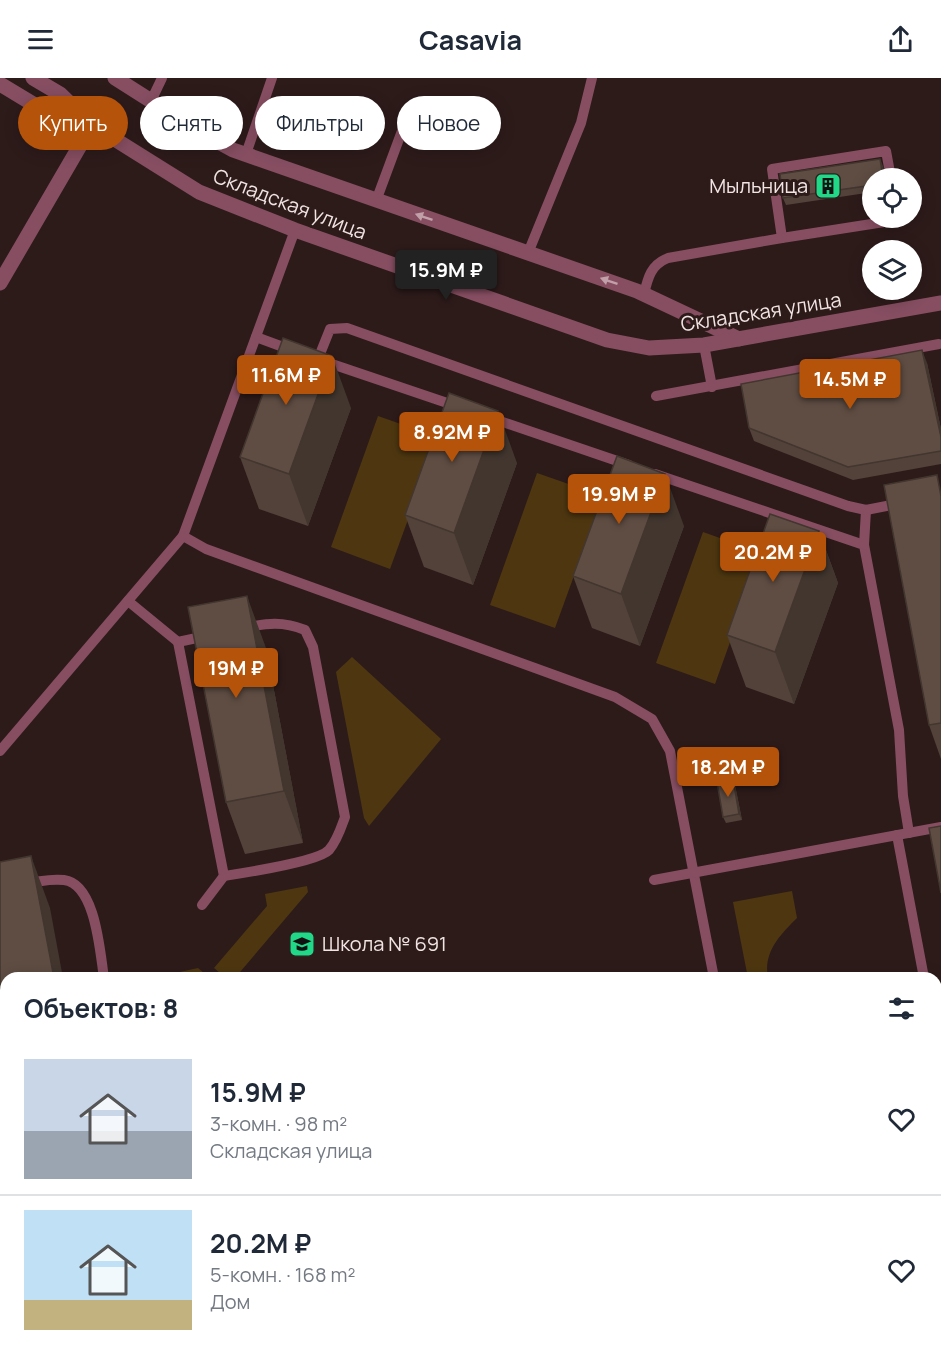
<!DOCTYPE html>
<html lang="ru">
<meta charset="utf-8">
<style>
:root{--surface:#fff;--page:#f2f2f3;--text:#1f2937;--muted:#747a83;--line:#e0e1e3;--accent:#b45309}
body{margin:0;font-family:Manrope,sans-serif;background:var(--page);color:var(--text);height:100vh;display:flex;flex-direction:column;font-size:22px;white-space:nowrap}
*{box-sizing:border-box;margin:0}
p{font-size:20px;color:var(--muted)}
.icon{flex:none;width:33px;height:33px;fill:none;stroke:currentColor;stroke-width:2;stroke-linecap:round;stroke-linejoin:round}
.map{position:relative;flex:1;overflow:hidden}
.drawer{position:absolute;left:0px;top:894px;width:942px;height:384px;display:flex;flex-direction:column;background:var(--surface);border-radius:18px 18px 0 0;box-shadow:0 3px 15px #0003}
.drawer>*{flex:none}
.top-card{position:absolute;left:18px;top:18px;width:600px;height:54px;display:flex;gap:12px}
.tools{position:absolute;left:862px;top:90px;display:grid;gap:12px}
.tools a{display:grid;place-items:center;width:60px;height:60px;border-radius:50%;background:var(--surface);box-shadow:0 3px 15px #0003;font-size:30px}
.price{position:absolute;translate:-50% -51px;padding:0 14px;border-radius:6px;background:var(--accent);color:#fff;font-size:20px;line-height:39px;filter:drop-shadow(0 2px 3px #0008)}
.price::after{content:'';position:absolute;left:50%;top:36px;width:18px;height:14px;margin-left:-9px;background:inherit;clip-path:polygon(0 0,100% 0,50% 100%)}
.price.current{background:#222;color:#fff}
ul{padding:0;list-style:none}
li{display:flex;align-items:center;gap:18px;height:150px;padding:0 24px}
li+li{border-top:2px solid var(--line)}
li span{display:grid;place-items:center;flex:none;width:168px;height:120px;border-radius:0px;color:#555}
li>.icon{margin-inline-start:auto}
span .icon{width:72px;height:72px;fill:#fffc;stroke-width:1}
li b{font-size:26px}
h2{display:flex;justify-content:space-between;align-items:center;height:72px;padding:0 24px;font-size:26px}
.pill{padding:0 21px;border-radius:27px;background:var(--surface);box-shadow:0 3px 15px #0003;font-size:21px;line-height:54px}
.pill.current{background:var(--accent);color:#fff}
header{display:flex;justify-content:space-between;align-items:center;height:78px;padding:0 24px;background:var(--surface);font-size:27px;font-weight:700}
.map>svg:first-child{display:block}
.green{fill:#4e3710}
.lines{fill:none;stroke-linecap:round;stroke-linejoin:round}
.service{stroke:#874e62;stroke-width:10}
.minor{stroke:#874e62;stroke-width:15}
.tertiary{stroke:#874e62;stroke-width:15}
.wall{fill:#52423a}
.shaded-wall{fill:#42362f}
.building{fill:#5f4d43;stroke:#42362f;stroke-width:1.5}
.oneway{fill:#c1a0a9}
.labels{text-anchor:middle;stroke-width:6;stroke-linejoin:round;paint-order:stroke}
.poi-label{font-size:20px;fill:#f1e4e3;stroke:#2d1b1a;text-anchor:end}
.street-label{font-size:20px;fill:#f1e4e3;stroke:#2d1b1a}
</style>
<header><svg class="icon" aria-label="menu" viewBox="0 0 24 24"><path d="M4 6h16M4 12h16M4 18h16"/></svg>Casavia<svg class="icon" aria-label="share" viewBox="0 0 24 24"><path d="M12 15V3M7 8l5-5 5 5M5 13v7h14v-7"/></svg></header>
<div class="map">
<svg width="941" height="1278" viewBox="0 0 941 1278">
<rect width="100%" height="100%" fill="#2d1b1a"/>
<g class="green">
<polygon points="378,338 438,359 390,491 331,469"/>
<polygon points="537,395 603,418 555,550 490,527"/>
<polygon points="703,454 762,475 715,606 656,585"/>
<polygon points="352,579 441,661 369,748 364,740 336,594"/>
<polygon points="307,808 308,814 235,900 226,900 214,890 267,828 265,816"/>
<path d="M792,813l5,27c-17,17 -34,34 -29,60h-20l-15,-76z"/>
<polygon points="198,890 210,900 152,900"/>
<polygon points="6,1135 6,1169 0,1176 0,1142"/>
</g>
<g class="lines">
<g class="service">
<polyline points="151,23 162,0"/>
<polyline points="246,76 272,0"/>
<polyline points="891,100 886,73 772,91 782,160 897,142 897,140"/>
<polyline points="376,123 409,34"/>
<polyline points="528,175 581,45 592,0"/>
<path d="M644,216c4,-17 7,-29 24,-36l114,-20"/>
<polyline points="256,259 294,273"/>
<polyline points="704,267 712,309"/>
<polyline points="318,281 330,251 347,250 848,428 866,432 902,425"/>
<polyline points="323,283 459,329"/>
<polyline points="656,318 939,266"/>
<polyline points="488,339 629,387"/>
<polyline points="655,396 864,467 899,652 903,718 909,755"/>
<polyline points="183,458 206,471 615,619 652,641 670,673 714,900"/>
<polyline points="864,467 866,432"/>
<polyline points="128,523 178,564 206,558"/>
<polyline points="178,564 224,798"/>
<polyline points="0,673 183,458 295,152"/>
<polyline points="897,757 924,900"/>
<polyline points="654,802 941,749"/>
<path d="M0,812c20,-4 43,-12 64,-10 32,4 36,73 40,98"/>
<path d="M202,827l22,-29c19,-3 94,-14 105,-26 8,-9 12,-22 16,-33l-32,-170 -8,-17c-22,-9 -38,-7 -61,-2"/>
<polyline points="936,967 941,994"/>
<polyline points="0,1055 1,1063 6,1063"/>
<polyline points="936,1248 941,1247"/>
<polyline points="784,1276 806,1272"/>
</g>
<polyline class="minor" points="115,0 200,54 233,72 637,213 739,261"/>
<g class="tertiary">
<polyline points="33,0 60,16 92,47 199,114 295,152 607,262 649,270 704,267 941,225"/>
<polyline points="0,6 48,35 89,46"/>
<polyline points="0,205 92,47"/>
</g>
</g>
<g class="wall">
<polygon points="883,88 885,100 873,100 873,114 786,127 783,120"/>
<polygon points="927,285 941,351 941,386 853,402 754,363 749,350"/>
<polygon points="351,330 308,448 259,431 240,379"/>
<polygon points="517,385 473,507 424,489 405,437"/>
<polygon points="941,408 941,681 929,647"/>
<polygon points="684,448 640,568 592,550 573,498"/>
<polygon points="819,453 838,505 794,626 746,609 727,557"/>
<polygon points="266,570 303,765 245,776 226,724"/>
<polygon points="733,701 735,707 742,742 726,745 723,739"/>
</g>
<g class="shaded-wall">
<polygon points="880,81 883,88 885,100 883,100"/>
<polygon points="922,272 927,285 941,351 941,359"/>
<polygon points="332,278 351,330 308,448 289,396"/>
<polygon points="498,333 517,385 473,507 454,455"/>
<polygon points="665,396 684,448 640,568 621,516"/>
<polygon points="819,453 838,505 794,626 775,574"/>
<polygon points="247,518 266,570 303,765 284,713"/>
<polygon points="733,701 735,707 742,742 739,736"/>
<polygon points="31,778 50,830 63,900 54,900"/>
</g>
<g class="building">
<polygon points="880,81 883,100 873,100 873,107 783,120 780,96"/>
<polygon points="283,260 332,278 289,396 240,379"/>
<polygon points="922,272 941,359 941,373 848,389 749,350 741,306"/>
<polygon points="449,315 498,333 454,455 405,437"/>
<polygon points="617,378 665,396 621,516 573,498"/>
<polygon points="937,397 941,418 941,645 929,647 884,407"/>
<polygon points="770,436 819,453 775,574 727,557"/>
<polygon points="247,518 284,713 226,724 188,529"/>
<polygon points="733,701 739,736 723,739 717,704"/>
<polygon points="941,748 941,815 929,750"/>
<polygon points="31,778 54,900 6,900 6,966 0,935 0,784"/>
<polygon points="6,1208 6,1272 258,1272 264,1276 262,1278 0,1278 0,1216"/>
</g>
<defs><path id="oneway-solid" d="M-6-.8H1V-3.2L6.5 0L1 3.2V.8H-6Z" transform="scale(1.5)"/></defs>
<g class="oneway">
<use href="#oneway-solid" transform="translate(424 139) rotate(-161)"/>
<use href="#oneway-solid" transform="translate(609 203) rotate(-161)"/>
</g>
<defs>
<g id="building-square" transform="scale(1.35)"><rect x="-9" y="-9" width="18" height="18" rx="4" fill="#20d887" stroke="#2d1b1a"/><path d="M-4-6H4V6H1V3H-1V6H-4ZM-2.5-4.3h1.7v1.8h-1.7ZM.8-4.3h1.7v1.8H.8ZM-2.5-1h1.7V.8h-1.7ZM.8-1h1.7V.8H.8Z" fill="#111"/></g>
<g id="school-square" transform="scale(1.35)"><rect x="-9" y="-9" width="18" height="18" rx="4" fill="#20d887" stroke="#2d1b1a"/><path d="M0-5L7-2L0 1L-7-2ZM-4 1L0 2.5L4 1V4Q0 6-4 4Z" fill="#111"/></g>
</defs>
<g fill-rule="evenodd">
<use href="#building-square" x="828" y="108"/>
<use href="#school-square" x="302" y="866"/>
</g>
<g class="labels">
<g class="poi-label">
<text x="808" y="115">Мыльница</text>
<text x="322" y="873" text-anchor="start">Школа № 691</text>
</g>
<g class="street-label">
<text transform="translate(290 126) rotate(21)" y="7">Складская улица</text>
<text transform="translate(761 234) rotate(-9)" y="7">Складская улица</text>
</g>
</g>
</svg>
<div class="tools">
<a><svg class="icon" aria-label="locate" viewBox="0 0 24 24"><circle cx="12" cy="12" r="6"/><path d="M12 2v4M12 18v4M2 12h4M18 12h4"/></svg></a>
<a><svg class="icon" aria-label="layers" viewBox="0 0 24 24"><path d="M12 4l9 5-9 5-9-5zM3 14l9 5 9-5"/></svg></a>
</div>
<b class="price current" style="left:446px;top:223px">15.9M ₽</b>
<b class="price" style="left:286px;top:328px">11.6M ₽</b>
<b class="price" style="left:850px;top:332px">14.5M ₽</b>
<b class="price" style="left:452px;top:385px">8.92M ₽</b>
<b class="price" style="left:619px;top:447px">19.9M ₽</b>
<b class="price" style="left:773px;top:505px">20.2M ₽</b>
<b class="price" style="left:236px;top:621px">19M ₽</b>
<b class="price" style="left:728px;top:720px">18.2M ₽</b>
<div class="top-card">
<a class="pill current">Купить</a>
<a class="pill">Снять</a>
<a class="pill">Фильтры</a>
<a class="pill">Новое</a>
</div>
<section class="drawer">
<h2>Объектов: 8<svg class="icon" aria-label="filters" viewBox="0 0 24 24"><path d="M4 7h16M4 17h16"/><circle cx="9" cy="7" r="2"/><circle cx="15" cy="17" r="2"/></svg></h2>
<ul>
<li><span style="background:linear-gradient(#c9d6e8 60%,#9aa5b1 0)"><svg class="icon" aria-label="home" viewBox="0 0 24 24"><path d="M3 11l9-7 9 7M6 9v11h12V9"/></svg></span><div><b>15.9M ₽</b><p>3-комн. · 98 m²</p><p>Складская улица</p></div><svg class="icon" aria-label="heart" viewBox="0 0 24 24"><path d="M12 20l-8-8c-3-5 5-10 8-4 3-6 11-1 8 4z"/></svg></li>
<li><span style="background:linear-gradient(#bfe0f5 75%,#c2b280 0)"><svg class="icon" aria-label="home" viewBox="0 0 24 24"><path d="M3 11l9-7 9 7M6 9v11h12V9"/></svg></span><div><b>20.2M ₽</b><p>5-комн. · 168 m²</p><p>Дом</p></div><svg class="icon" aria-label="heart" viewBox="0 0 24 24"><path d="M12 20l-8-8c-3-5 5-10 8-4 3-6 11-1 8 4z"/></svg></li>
</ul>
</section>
</div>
